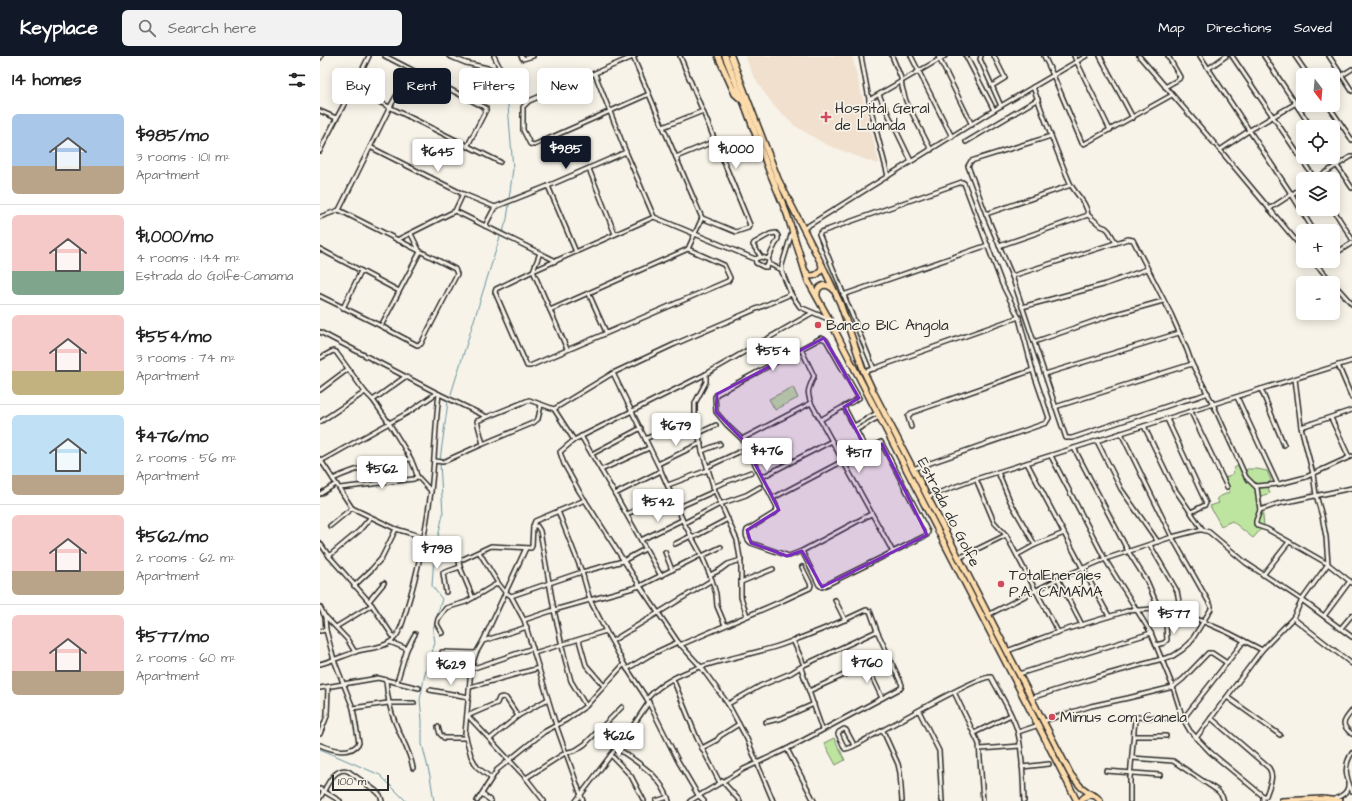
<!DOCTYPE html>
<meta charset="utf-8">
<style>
:root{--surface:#fff;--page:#f2f2f2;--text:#222;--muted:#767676;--line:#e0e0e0;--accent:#111827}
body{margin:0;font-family:"Architects Daughter",sans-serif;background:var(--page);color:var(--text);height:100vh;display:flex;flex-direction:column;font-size:15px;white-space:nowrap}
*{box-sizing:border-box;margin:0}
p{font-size:13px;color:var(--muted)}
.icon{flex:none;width:22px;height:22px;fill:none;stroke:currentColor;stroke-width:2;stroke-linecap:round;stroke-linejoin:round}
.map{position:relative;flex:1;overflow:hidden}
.details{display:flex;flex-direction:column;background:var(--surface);width:320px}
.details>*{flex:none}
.guide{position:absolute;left:12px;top:12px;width:380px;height:36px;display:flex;gap:8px}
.needle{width:26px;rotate:164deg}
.tools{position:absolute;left:976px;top:12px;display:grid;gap:8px}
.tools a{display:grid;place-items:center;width:44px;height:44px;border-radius:6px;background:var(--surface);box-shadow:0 2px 10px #0003;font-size:20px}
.scale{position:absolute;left:12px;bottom:10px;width:57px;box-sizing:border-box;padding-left:4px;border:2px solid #2b2b2b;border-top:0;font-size:11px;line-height:14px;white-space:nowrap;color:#2b2b2b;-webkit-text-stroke:3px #f7f3e8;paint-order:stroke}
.price{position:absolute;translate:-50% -34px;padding:0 9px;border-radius:4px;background:#fff;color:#222;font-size:13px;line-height:26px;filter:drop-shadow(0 1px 2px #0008)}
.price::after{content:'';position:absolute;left:50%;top:24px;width:12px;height:9px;margin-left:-6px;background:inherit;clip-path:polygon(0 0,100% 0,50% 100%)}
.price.active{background:var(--accent);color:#fff}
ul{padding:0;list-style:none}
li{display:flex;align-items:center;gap:12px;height:100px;padding:0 12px}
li+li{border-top:1px solid var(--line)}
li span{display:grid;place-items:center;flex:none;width:112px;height:80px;border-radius:6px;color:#555}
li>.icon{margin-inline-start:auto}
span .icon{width:48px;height:48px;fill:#fffc;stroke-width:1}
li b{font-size:17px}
h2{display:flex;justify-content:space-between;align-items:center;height:48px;padding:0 12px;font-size:17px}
.chip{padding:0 14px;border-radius:6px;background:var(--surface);box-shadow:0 2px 10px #0003;font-size:14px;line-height:36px}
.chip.active{background:var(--accent);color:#fff}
header{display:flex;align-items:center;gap:24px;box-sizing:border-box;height:56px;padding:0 20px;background:var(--accent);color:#fff}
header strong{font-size:19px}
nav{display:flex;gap:22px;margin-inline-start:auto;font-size:14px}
.search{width:280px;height:36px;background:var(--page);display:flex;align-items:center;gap:10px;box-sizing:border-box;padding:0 14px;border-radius:6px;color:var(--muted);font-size:15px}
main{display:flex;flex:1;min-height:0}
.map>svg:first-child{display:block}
.built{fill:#f1e0ce}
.green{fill:#bee5a0;stroke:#748866}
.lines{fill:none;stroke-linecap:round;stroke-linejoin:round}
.stream{stroke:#6693a0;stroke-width:1}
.minor-casing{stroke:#2b2b2b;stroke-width:6}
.trunk-casing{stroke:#2b2b2b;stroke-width:8}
.minor{stroke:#f7f3e8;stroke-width:3}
.trunk{stroke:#fddcac;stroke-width:5}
.marked{fill:#7b2cbf;fill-opacity:0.2;stroke:#7b2cbf;stroke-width:3;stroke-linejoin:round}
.poi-dot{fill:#d1495b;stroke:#f7f3e8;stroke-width:1.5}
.labels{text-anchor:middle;stroke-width:3.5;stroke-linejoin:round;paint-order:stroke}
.poi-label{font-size:15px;fill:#2b2b2b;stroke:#f7f3e8;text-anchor:start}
.street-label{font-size:15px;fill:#2b2b2b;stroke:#f7f3e8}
</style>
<header>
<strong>Keyplace</strong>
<div class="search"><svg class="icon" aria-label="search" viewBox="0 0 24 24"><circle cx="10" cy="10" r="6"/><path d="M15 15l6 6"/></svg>Search here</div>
<nav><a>Map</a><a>Directions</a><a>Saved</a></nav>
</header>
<main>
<section class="details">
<h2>14 homes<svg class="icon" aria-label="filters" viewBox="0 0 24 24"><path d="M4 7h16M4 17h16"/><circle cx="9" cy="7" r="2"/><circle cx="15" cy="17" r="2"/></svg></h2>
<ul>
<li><span style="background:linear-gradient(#a9c7e8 65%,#b9a48a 0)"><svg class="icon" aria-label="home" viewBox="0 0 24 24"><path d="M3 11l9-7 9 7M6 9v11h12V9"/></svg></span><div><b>$985/mo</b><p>3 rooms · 101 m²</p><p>Apartment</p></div></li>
<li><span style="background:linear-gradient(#f6c9c9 70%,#7fa58c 0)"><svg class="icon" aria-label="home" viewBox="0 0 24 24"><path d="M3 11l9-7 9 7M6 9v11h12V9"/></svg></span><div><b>$1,000/mo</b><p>4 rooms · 144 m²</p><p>Estrada do Golfe-Camama</p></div></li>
<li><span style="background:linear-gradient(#f6c9c9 70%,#c2b280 0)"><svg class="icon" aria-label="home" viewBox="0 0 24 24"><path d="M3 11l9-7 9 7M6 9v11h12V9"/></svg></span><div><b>$554/mo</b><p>3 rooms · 74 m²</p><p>Apartment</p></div></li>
<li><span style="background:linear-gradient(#bfe0f5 75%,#b9a48a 0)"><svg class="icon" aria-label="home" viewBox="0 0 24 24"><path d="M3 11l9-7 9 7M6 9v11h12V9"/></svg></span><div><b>$476/mo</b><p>2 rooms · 56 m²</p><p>Apartment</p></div></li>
<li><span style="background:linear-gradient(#f6c9c9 70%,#b9a48a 0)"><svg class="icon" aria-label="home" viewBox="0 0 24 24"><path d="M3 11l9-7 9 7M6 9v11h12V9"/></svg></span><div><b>$562/mo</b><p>2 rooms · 62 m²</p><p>Apartment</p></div></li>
<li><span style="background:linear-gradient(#f6c9c9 70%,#b9a48a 0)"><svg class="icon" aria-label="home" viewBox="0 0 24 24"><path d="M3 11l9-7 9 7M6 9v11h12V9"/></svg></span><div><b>$577/mo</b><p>2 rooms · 60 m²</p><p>Apartment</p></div></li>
</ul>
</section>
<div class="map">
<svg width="1032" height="745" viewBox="0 0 1032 745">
<rect width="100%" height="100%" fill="#f7f3e8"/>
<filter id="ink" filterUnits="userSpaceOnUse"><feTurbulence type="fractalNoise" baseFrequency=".025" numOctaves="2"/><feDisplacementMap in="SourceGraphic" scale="8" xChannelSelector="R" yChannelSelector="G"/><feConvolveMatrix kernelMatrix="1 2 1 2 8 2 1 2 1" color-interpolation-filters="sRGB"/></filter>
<g filter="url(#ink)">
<polygon class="built" points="425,0 532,0 559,107 557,108 505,88 475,70 455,51 443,35 432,17"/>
<g class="green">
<polygon points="473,331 478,342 455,354 449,343"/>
<polygon points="920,409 926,415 927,413 937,413 947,415 951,424 947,429 950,437 941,440 944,470 933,482 912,465 901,470 890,450 899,447 897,442 910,436 906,421 913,418 914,412"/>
<polygon points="514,682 525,704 516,709 504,687"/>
</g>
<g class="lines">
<g class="stream">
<polyline points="181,30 188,49 193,113 189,143"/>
<polyline points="183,175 187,163 189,149"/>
<polyline points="131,338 180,181"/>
<polyline points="120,404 128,346"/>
<polyline points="0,693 60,719 86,745"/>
<polyline points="114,745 110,720 102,688 102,664 100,644 105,617 115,587 113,573 122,543 112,530 114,499 123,458 120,407"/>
</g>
<g class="minor-casing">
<g id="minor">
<polyline points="65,0 166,52 166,54 147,91"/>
<polyline points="129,0 146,7 176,14 179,10 174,0"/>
<polyline points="201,0 203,3 213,0"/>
<polyline points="315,0 209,45 203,51 203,74 210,88 214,89 329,38"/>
<polyline points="360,0 430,169 428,172 416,176 382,162"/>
<polyline points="541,0 551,54 568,120"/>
<polyline points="572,0 581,22 582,31 586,45 611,94"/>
<polyline points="591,0 632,81"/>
<polyline points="618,0 652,69"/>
<polyline points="646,0 674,54"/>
<polyline points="661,0 660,3 681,50"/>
<polyline points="724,0 733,19 762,87 764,88 852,39"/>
<polyline points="754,0 790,74"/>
<polyline points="780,0 813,62"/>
<polyline points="819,0 900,94 983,193"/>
<polyline points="880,0 972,139 994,175"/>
<polyline points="912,0 995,123"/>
<polyline points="944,0 991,71"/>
<polyline points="975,0 988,19"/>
<polyline points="1009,0 1032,35"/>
<polyline points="313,1 382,162 368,193"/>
<polyline points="0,2 1,0"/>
<polyline points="889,12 906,0"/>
<polyline points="275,18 306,96 334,161"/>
<polyline points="1013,25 1032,13"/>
<polyline points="672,30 685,22 674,0"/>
<polyline points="845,31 859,23 860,21 848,0"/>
<polyline points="33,33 180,106"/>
<polyline points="559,39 591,105"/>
<polyline points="549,44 625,0"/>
<polyline points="1008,49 1032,84"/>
<polyline points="0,55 16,62"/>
<polyline points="343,71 383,55"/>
<polyline points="731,80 651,105 648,110 666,158 692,220 746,382 752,382 862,345 877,341 888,337"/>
<polyline points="646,86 718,43"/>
<polyline points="50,91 143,138 175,151 228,130 306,96"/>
<polyline points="900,94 930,74 983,43"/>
<path d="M0,95c15,-32 34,-63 49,-95"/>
<polyline points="356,101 395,85"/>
<polyline points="1011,101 1032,132"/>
<polyline points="269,113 295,178"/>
<polyline points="995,123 1032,100"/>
<polyline points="228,130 256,196"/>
<polyline points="949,153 983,131"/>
<polyline points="1013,153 1032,183"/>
<polyline points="19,154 70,51 91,14"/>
<polyline points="135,155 236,205"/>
<polyline points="666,158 751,129"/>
<polyline points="768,159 781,170 786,172 789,175 796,187"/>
<polyline points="0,161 19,154 135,213 137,218 101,288 97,289 61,270 0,240"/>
<polyline points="165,170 175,151"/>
<polyline points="483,173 547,133 674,54 766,0"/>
<polyline points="472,176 462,209 462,216 471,238 480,251 508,263"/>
<polyline points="77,184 135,155 143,138"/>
<path d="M679,190l89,-31c-1,-13 -13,-21 -18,-32 -14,-32 -25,-64 -37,-96"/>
<polyline points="0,193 79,235"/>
<polyline points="220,197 213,215 247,293"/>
<polyline points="1013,199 1032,187"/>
<polyline points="441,201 435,203 436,207 444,211 447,211 449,205 448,203 441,201 433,189 434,187 450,178 456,177 458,180 458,183 448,203"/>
<polyline points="993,205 1013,227"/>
<polyline points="449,208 462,214"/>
<polyline points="997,210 1004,205"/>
<polyline points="692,220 808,183 813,184 851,258 867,294 872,308 893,348 926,421 937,432 940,454 936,465 936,468 938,470 947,473 1008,508 1032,527"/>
<polyline points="1013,227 1032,248"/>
<polyline points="269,238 286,276"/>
<polyline points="523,239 668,189"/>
<polyline points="702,251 783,229 827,213"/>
<polyline points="23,252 41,215"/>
<polyline points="230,254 368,193 404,209 410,222 408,225 210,310 207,310 175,236 176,233 213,215 334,161 435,203"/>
<polyline points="61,270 100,196 91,178"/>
<polyline points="0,276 117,337 167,361"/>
<polyline points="714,286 789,260 843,245"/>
<path d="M481,293l13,27c-5,13 -8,14 -3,27l82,149"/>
<polyline points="0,302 13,295 16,296 45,336 53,344 69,367 91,403 95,413 97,420 111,435"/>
<polyline points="1018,309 1032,342"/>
<polyline points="554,313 499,178 501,176 642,126 644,127 682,228 699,262 713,315 729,362 726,367 593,413"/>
<polyline points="544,316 699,261"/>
<polyline points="386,318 386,326 375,347 375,361 382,395 395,435 417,484 421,508 421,541 427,560"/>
<polyline points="725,318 859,277"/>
<polyline points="941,333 964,389"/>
<polyline points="0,334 28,313"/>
<polyline points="917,341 957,427"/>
<polyline points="53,344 85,321"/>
<polyline points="221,349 218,363 213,367 163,388 157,365 209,344 234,353 254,384"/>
<polyline points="524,351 546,393"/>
<polyline points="735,351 872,308"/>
<polyline points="234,353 293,317 355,288 471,238"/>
<polyline points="871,356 907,431"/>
<polyline points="1011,362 1029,401"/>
<polyline points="546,363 557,357"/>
<polyline points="847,363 886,447 885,449 871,456"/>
<path d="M500,364l39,-22 -33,-58 -5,-2 -104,56 -2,3 1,15 11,13 15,14 35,68 -1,5 -29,18c-2,5 0,10 4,13l38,13 13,-5 69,-37"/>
<polyline points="0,366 45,336"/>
<polyline points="548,367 559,361"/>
<polyline points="534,370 545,364"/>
<polyline points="824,370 854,432 883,474"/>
<polyline points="591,371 588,361 591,357 713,314"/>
<polyline points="981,371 1032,354"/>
<polyline points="536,374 547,368"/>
<polyline points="379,377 396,369"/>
<polyline points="261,380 295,438 341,520"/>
<polyline points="325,383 375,361"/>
<polyline points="422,383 491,347"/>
<polyline points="777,385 801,433 838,486"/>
<polyline points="754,392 808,495 827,525 839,553"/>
<polyline points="382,395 400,388"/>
<polyline points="272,398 321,372"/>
<polyline points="731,400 785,503 831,577 853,631 863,663 870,675 890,696 943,740 943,745"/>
<polyline points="0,403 32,452 76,473 103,481"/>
<polyline points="1,405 89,356 117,337"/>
<polyline points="114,405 123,406 163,388"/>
<polyline points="707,407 763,513 789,560"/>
<polyline points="338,408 381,387"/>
<polyline points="387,411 421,395"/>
<polyline points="281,414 329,392"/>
<polyline points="678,416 690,445 715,489"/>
<polyline points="442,421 512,385"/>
<path d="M13,423c27,-13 49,-16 77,-20"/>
<polyline points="656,423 674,466 686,479 738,576"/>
<polyline points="348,429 388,414"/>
<polyline points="936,430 959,428 986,421 1032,400"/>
<polyline points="393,431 431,416"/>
<polyline points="20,432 94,423 97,420"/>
<polyline points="0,438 16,428"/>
<polyline points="295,438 341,415"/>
<polyline points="607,441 656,423 754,392 941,333 1032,305"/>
<polyline points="453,442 523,405 561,386 608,476 607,479 502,531 499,529 482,495"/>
<polyline points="357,452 395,435"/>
<polyline points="940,454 957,448 1032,432"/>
<polyline points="238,455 262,516 270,544 286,575 304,608 327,643 358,705 378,739 384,745"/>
<polyline points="307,458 350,438"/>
<polyline points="364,467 400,448 426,439 440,431"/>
<polyline points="10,470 32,452"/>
<polyline points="213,470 217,470 220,475 234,554 245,603 251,625 266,650"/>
<polyline points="372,482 408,463"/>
<polyline points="321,484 362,464"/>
<polyline points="0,487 9,500 52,549 74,582"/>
<polyline points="355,488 371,480"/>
<polyline points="830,489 857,535 861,556"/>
<polyline points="159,496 178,527 185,536 191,540 204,564 236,669 263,745"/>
<polyline points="345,496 352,514"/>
<polyline points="697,499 715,489 744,477"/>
<polyline points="9,500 39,475 50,462"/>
<polyline points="382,500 401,491"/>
<polyline points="639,502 686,479"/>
<polyline points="390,519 400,514 408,508 421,504"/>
<polyline points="943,519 969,486"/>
<polyline points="738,523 762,569"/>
<polyline points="392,524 396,538 397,550 405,569"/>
<polyline points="421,526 453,513"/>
<polyline points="34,530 51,514 61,503 76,473"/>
<polyline points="126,536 123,517 140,511"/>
<polyline points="191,540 262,516 303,505 325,493"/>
<polyline points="153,542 140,511 139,505 171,490 211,492 212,490 213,470 215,465 265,444"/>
<polyline points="515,544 525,564"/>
<polyline points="49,545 64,527"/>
<path d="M0,551l5,10 1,13 8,30 19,48 6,35c-9,13 -27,7 -39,2"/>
<polyline points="668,559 738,523 785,503 852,481 879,474 883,474 889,476 926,507 982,544 1032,581"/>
<polyline points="1004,560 1030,525"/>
<polyline points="6,561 27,583 35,596"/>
<polyline points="973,562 1032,608"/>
<polyline points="204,564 234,554 320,530 381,499"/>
<polyline points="16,571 52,549"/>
<polyline points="1021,572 1032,559"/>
<polyline points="0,575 6,574"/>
<polyline points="122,577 117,568 118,563 126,552 146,546 178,527"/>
<polyline points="259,584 266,609 284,630"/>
<polyline points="473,584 484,609"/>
<polyline points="163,585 207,571"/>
<polyline points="292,585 392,524 382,500 364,467 341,415 293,317"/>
<polyline points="70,586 87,593"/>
<polyline points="360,589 462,545 490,532 491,529 482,511"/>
<polyline points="836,589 844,587 847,584 845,552"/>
<polyline points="687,595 738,576 807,555 845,552 861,556 909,577 942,594"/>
<polyline points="122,596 156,597"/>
<polyline points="214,597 286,575"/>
<path d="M0,608c12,-3 23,-8 35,-12 11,-4 25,-3 35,-10 11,-7 14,-25 18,-38 11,-36 18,-75 23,-113 4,-32 4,-64 8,-97"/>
<polyline points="546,608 562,642"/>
<polyline points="481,612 502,673"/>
<polyline points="151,613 213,592"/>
<polyline points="307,613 330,599 358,586"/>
<polyline points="699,618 831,577"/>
<polyline points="353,623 377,682 400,727"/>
<path d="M66,624c1,14 3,28 9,42 6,16 15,29 18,46"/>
<polyline points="77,626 87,593 95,578"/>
<polyline points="150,631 219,612"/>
<polyline points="0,632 58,622 99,632"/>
<polyline points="110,634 149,641"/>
<polyline points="489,635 568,599"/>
<polyline points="634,636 659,688 663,745"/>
<polyline points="907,641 960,679"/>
<polyline points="711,642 777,621 853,600 862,594 870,587 891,553 891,550 852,481 801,377"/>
<path d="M327,643c29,-35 93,-40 134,-54 29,-10 58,-22 85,-35l4,1 7,20 25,54 -1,3 -114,61 -43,20 -54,32"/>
<polyline points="408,648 440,630 471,617 484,609 557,575"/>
<polyline points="33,652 68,647 94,647"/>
<polyline points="599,655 619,695 622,745"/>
<path d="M1032,655c-9,11 -12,13 0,23"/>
<polyline points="147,660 177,647 179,642 183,641 186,642 198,660"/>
<polyline points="148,660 206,722 224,745"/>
<path d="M891,662l58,50c6,9 0,18 -3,28h-3"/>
<polyline points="724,665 771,650 808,642 853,631 863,623 888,597 892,597 907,607"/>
<polyline points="446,666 462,662 494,648"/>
<polyline points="118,671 120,678 124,682 146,682"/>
<polyline points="563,675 578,708 580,717 582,745"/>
<polyline points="698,676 719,669"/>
<polyline points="654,677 691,659"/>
<polyline points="0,678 7,660 8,631"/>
<polyline points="814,680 846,680"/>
<polyline points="876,682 942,594 973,562 982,544 1008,508 1006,481 1002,460 996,439 993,418 981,371 975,323"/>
<polyline points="170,683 198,660 228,643"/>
<path d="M534,689l-8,-15 -2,-1 -5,3 -1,2 7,15c8,-1 18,-8 25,-12 18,-9 108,-62 121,-60 9,18 22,36 27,56 5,22 5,46 6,68"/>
<path d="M297,692c21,15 44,27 52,53"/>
<polyline points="382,692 397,684 400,680 419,668"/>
<polyline points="467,693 494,745"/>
<polyline points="660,693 700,690"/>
<path d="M1032,697c-9,13 -6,24 0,38"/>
<polyline points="291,699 311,720 324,745"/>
<polyline points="812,702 853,705 898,735 902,740 904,745"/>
<polyline points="702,711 729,708"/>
<polyline points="786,715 840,719"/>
<polyline points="171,722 157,711 151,700 145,678 151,613 156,597 163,585 206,492"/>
<polyline points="206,722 245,697 256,694 265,688 302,651"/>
<polyline points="402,725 420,745"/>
<polyline points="0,733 20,745"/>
<polyline points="162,738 171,745"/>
<path d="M0,742c6,-10 14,-32 28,-27l28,20 4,4 2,6"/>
<path d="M1013,744c8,-4 16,-7 15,-17"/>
<polyline points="157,745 177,714 224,676 246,664 266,650 304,608"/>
<polyline points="256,745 310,674 329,646"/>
<polyline points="336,745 348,741"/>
<polyline points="453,745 427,683 408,648 381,611 358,586 320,530 259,435 244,408 240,396 254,384 386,318 492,257"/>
<polyline points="810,745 810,722 815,663 818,661 863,663 924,585"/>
</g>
</g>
<g class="trunk-casing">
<g id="trunk">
<polyline points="398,0 415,38 424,46"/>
<polyline points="405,0 424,47 448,112 467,158 488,225 509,263 757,745"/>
<polyline points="411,0 458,123 505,215 520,247 544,316 554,337 751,719 761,731 772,739"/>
<path d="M485,215l5,5c7,0 12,-4 12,-11"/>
<path d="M497,240c-1,-9 7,-14 15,-8"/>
<path d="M761,745c5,-8 14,-8 19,0"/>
<polyline points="962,745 1002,743 1020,745"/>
</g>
</g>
<use href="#minor" class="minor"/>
<use href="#trunk" class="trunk"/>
</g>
</g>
<path class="marked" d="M504,282l35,60 -15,9 22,42 16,-5 45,91 -105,52 -20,-36 -15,5 -36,-13 -4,-13 32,-20 -37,-71 -26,-27 1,-18z"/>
<g class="poi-dot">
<path d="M504 55h4v4h4v4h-4v4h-4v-4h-4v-4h4z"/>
<circle cx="498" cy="269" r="4"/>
<circle cx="681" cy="528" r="4"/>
<circle cx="732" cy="661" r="4"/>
</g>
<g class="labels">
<g class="poi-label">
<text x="515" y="57">Hospital Geral<tspan x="515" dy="17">de Luanda</tspan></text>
<text x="506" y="274">Banco BIC Angola</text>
<text x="689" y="524">TotalEnergies<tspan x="689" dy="17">P.A. CAMAMA</tspan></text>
<text x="740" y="666">Mimus com Canela</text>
</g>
<g class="street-label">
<text transform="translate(629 456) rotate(63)" y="5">Estrada do Golfe</text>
</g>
</g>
</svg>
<div class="tools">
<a><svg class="needle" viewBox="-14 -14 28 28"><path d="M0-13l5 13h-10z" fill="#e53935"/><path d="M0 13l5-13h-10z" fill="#767676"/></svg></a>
<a><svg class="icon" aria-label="locate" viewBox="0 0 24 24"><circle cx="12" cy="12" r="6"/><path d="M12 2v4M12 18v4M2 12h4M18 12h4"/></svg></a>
<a><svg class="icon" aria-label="layers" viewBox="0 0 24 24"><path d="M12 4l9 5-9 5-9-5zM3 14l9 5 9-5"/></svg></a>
<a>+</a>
<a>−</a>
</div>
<div class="scale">100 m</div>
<b class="price active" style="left:246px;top:114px">$985</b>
<b class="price" style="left:416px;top:114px">$1,000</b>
<b class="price" style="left:118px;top:117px">$645</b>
<b class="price" style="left:453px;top:316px">$554</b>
<b class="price" style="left:356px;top:391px">$679</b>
<b class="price" style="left:447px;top:416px">$476</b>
<b class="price" style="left:539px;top:418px">$517</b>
<b class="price" style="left:62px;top:434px">$562</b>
<b class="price" style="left:338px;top:467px">$542</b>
<b class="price" style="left:117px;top:514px">$798</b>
<b class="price" style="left:854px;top:579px">$577</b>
<b class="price" style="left:547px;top:628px">$760</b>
<b class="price" style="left:131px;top:630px">$629</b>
<b class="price" style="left:299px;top:701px">$626</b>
<div class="guide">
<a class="chip">Buy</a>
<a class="chip active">Rent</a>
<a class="chip">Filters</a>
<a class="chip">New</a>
</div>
</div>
</main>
